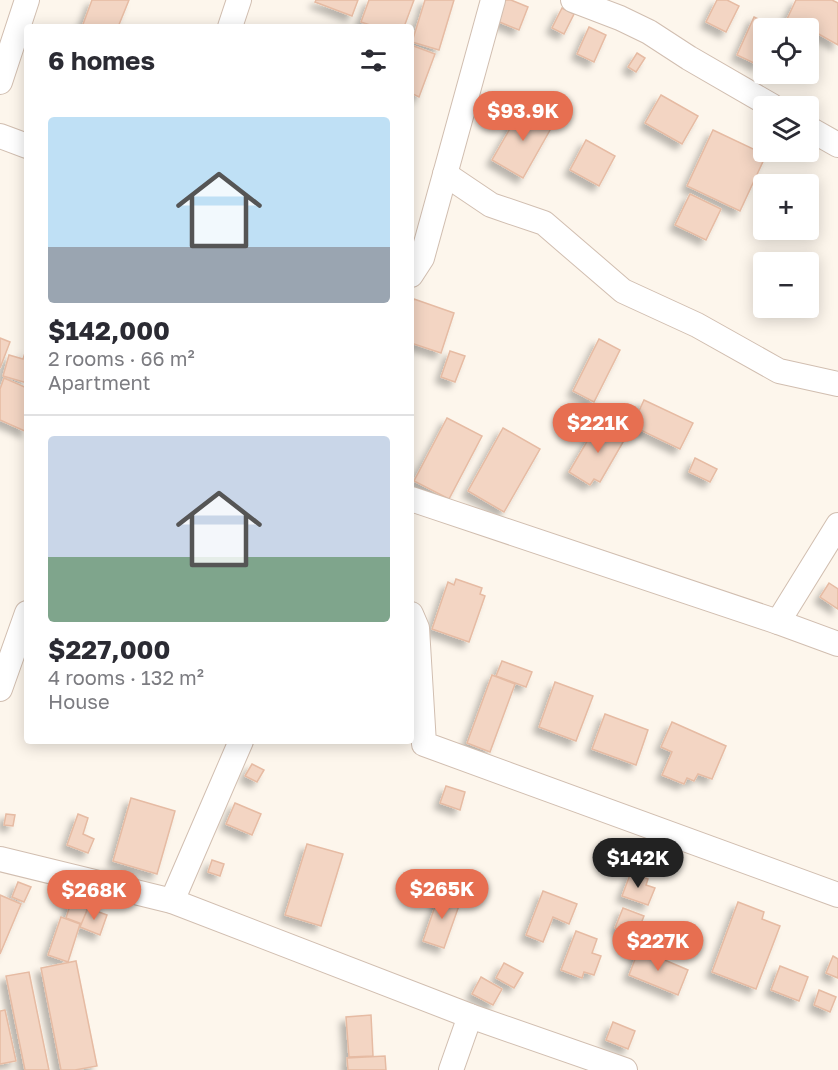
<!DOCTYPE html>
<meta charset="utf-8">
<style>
:root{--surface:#fff;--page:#f7f7f7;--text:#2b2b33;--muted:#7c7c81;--line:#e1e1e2;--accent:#e76f51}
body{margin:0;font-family:"Golos Text",sans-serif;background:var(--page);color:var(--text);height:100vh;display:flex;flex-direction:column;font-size:22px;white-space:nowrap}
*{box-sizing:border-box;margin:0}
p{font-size:20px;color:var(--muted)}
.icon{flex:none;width:33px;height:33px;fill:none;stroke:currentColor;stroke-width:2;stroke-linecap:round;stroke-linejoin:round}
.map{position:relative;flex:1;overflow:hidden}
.details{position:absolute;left:24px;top:24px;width:390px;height:720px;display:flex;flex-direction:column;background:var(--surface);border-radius:6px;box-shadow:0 3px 15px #0003}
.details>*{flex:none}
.tools{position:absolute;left:753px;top:18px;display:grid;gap:12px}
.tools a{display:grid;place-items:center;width:66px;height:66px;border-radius:6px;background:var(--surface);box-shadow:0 3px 15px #0003;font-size:30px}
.price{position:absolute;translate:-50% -51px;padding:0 14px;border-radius:21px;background:var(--accent);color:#fff;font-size:20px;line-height:39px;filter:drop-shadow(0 2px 3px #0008)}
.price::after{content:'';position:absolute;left:50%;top:36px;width:18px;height:14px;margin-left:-9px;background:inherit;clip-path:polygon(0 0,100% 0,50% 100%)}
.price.on{background:#222;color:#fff}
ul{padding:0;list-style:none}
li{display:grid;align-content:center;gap:12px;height:318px;padding:0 24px}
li+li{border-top:2px solid var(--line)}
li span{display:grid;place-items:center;height:186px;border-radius:6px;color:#555}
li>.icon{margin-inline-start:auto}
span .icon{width:108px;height:108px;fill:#fffc;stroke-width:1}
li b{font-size:26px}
h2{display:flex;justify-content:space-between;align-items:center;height:72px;padding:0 24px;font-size:26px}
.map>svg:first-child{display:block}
.building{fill:#f3d5c3;stroke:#e6bba3;stroke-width:1.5;filter:url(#shadow)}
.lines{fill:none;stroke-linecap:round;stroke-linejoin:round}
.street-casing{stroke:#d1beb0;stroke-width:26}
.street{stroke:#fff;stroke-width:24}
</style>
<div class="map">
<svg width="838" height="1070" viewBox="0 0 838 1070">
<defs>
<filter id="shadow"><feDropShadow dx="-5.5" dy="5.5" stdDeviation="3" flood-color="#0004"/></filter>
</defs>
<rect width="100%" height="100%" fill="#fdf6ec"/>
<g class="building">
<polygon points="92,0 129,0 118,27 82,27"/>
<polygon points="316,0 358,0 352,16 315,2"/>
<polygon points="369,0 414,0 404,27 376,27 361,22"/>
<polygon points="425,0 454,0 439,50 412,42"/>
<polygon points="505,0 511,0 528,7 519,30 497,21"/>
<polygon points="717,0 727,0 739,6 726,32 706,22"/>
<polygon points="796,0 832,0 838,3 838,45 808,28 787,19"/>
<polygon points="562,8 574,14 564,34 552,28"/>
<polygon points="754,17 775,27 775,28 764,28 764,53 758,65 737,55"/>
<polygon points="589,27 606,35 594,62 577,54"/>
<polygon points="411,45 435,54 419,97 411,93"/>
<polygon points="637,53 645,58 636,72 628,67"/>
<polygon points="661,95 698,116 682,144 645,123"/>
<polygon points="523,106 554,123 523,178 492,160"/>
<polygon points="713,130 766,155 740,211 687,186"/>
<polygon points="586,140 615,156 599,186 570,170"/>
<polygon points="690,194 721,209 706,240 675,225"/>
<polygon points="414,299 454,313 441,353 411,343 411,308"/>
<polygon points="0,338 10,342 0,368"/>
<polygon points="599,339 620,350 594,402 573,391"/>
<polygon points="26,350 27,383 3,376 9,355 23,359"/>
<polygon points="450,351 465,356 455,382 441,377"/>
<polygon points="4,378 27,388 27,432 0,420 0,389"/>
<polygon points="644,400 693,423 680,449 632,426"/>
<polygon points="447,418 482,436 449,499 414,481"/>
<polygon points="599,421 626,437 600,482 594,479 590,485 569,472"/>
<polygon points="503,428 540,449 504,512 468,491"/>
<polygon points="695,458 717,469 710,482 689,472"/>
<polygon points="456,579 482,588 480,594 485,596 469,642 432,629 448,582 454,585"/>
<polygon points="829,583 838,589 838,609 820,597"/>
<polygon points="502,661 532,672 526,687 496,676"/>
<polygon points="492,675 515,684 490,752 467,743"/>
<polygon points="555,682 593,696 576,741 539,727"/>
<polygon points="605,714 648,730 636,765 592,749"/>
<polygon points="672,722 726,746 712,779 698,774 694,781 687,778 684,784 662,775 672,752 661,747"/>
<polygon points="252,764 264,770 257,782 245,776"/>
<polygon points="446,786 465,792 460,810 440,803"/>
<polygon points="131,798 175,811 157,874 113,861"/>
<polygon points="235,803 261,814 252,835 226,824"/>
<polygon points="6,814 15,815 13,826 4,825"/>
<polygon points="78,814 88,818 83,834 94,839 88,853 67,845"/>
<polygon points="307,844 343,854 321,926 285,915"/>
<polygon points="212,860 224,864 220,876 208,872"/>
<polygon points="631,872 648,879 646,885 655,888 648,905 622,896"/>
<polygon points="18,882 31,887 24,902 12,897"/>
<polygon points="543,891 577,904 569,924 553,917 543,942 526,935"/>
<polygon points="440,892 461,900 444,948 423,941"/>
<polygon points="0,895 21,904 0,954"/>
<polygon points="71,902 88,908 82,924 66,918"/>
<polygon points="738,902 764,912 762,919 780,926 756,989 712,972"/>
<polygon points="88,908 107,915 100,935 80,927"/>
<polygon points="623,908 644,916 636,936 615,928"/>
<polygon points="61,917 80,924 68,962 48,955"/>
<polygon points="576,931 597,939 592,953 601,956 594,975 584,972 582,978 561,970"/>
<polygon points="639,949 688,970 678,995 629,975"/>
<polygon points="833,956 838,959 838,978 826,973"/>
<polygon points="76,961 97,1066 75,1070 61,1070 41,968"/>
<polygon points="504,963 523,973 514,988 496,978"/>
<polygon points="780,966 808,977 799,1001 771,990"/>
<polygon points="29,972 49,1070 25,1070 6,976"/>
<polygon points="481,977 502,989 493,1005 472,994"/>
<polygon points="819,990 836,997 830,1012 814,1005"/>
<polygon points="5,1010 16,1061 0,1064 0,1011"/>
<polygon points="371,1015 373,1056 349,1057 346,1017"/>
<polygon points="613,1022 635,1031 628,1049 606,1040"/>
<polygon points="385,1056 386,1070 348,1070 347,1058"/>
</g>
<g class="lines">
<g class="street-casing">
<g id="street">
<polyline points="573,0 620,18 649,32 689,58 772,106"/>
<polyline points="230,27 239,0"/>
<polyline points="0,82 27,0"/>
<polyline points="808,128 838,145"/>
<polyline points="0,136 27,146"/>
<polyline points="445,174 491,205 544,223 623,291 697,325 779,371 838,384"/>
<polyline points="411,275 422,258 493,0"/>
<polyline points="411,499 778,622 838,644"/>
<polyline points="411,614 417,628 424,744 838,895"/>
<polyline points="778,622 838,525"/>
<polyline points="0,689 27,613"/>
<polyline points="0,859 172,901 470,1016 625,1070"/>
<polyline points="172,901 241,741"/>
<polyline points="451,1070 470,1016"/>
</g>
</g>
<use href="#street" class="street"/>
</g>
</svg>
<div class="tools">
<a><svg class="icon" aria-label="locate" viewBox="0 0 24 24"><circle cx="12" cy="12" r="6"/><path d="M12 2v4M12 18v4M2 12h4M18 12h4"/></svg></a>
<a><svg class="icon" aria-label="layers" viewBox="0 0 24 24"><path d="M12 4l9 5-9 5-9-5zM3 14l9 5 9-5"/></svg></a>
<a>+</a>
<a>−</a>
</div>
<b class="price" style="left:523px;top:142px">$93.9K</b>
<b class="price" style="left:598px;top:454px">$221K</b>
<b class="price on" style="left:638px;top:889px">$142K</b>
<b class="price" style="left:442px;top:920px">$265K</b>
<b class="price" style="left:94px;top:921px">$268K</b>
<b class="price" style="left:658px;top:972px">$227K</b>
<section class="details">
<h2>6 homes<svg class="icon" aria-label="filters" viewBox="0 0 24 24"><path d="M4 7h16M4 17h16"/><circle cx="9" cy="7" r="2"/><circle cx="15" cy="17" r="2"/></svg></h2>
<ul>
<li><span style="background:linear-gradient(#bfe0f5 70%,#9aa5b1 0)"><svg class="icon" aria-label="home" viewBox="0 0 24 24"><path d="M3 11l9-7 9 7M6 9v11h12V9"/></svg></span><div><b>$142,000</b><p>2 rooms · 66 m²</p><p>Apartment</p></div></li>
<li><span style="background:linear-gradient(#c9d6e8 65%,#7fa58c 0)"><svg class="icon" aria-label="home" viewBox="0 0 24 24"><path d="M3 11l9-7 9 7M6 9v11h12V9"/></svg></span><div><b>$227,000</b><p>4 rooms · 132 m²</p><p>House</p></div></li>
</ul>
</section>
</div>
